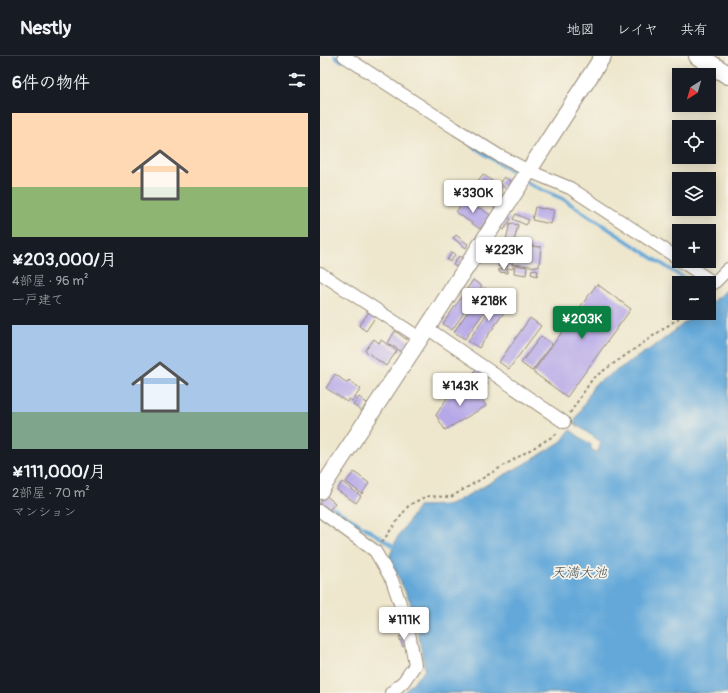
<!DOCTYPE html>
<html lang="ja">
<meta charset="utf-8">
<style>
:root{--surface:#171b24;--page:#20242c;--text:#f1f3f6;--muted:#9ea1a6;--line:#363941;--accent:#0b8043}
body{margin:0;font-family:Pangolin,"Klee One",sans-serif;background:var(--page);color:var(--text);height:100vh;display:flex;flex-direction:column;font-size:15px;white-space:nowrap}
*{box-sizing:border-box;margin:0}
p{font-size:13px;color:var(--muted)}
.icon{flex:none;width:22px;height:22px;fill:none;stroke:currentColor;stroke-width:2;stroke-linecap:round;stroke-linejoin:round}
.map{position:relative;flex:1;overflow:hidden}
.side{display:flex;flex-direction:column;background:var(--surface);width:320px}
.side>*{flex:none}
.needle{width:26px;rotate:217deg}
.controls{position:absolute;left:352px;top:12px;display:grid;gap:8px}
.controls a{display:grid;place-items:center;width:44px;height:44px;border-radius:0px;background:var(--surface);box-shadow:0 2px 10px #0003;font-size:20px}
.price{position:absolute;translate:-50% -34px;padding:0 9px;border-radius:4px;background:#fff;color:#222;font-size:13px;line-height:26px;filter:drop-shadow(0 1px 2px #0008)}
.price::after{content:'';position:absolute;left:50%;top:24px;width:12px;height:9px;margin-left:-6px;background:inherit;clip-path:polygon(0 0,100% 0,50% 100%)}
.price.active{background:var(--accent);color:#fff}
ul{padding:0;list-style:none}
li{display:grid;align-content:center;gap:8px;height:212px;padding:0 12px}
li span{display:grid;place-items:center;height:124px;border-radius:0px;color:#555}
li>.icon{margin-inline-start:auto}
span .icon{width:72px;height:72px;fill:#fffc;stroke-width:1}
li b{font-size:17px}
h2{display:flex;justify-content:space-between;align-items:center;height:48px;padding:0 12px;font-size:17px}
header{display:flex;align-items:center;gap:24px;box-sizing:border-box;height:56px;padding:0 20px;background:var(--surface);border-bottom:1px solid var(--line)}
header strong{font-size:19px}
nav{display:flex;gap:22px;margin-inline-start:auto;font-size:14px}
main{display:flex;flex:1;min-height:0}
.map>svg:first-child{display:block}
.water{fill:#63a8d9;stroke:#4f697c}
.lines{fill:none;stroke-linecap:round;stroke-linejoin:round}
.stream{stroke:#63a8d9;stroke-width:3.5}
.building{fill:#b6a8e8}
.minor-casing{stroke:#948876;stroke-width:14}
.tertiary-casing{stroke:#948876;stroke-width:18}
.secondary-casing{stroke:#948876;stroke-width:20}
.path{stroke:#948876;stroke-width:2;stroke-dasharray:3 3;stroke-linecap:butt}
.minor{stroke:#fff;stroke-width:12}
.tertiary{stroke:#fff;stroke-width:16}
.secondary{stroke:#fff;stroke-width:18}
.labels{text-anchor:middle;stroke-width:3.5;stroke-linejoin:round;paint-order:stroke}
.water-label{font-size:14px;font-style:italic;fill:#49565f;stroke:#f7f3e8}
</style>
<header>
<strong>Nestly</strong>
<nav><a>地図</a><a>レイヤ</a><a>共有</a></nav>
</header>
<main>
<section class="side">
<h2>6件の物件<svg class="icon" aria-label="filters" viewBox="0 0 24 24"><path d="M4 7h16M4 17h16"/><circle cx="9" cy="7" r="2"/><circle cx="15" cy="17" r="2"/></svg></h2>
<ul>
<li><span style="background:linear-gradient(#ffd9b3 60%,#8fb573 0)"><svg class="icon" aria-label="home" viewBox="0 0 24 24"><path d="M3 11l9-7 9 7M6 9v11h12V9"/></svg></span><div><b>¥203,000/月</b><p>4部屋 · 96 m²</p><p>一戸建て</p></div></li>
<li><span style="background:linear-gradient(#a9c7e8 70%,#7fa58c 0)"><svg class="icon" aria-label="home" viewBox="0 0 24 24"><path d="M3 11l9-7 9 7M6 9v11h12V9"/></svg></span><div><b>¥111,000/月</b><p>2部屋 · 70 m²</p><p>マンション</p></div></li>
</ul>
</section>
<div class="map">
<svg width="408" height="637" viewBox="0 0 408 637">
<rect width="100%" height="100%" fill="#f7f3e8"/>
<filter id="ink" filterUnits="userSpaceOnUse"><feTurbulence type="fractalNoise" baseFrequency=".025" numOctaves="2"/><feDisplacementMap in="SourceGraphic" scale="8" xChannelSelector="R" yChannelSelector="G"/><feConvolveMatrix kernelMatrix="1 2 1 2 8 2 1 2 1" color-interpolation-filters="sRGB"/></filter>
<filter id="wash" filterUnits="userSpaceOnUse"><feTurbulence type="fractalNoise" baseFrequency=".012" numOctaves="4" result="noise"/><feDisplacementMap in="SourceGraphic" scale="16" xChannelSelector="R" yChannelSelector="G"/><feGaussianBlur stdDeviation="0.9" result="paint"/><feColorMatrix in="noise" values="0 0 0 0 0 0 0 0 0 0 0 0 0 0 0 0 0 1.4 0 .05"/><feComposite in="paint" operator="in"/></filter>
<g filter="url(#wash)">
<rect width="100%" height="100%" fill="#eee7cd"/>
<polygon class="water" points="408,233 408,637 83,637 105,614 97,571 90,545 69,502 77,482 99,450 130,449 215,402 242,385 250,374 271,389 271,394 278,396 281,386 254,367 274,329 339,287 377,257 389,257 389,248"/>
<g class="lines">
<g class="stream">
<polyline points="15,0 22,5"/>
<polyline points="151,89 200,121"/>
<polyline points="206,126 211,129 243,143 371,227"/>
<polyline points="9,449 77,492"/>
</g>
</g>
<g id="blocks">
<g class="building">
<polygon points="163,118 180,131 168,146 151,134"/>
<polygon points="184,121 192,126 187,133 179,127"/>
<polygon points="174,141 181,145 177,151 170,146"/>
<polygon points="145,143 158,153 160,152 170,159 160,173 136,156"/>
<polygon points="215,151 223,153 223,152 234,154 231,168 212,164"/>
<polygon points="196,158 209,164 206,169 193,163"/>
<polygon points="187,161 191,163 184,174 180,171"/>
<polygon points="190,167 198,169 194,186 186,184"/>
<polygon points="136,179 148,188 146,192 133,182"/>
<polygon points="184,187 191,189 186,212 178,210"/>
<polygon points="195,188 221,191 219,211 192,208"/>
<polygon points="132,196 135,199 130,206 127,204"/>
<polygon points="139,200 143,203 137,211 133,209"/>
<polygon points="188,207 193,208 193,213 187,212"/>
<polygon points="195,209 207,211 206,219 194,217"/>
<polygon points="179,213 188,214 188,217 179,216"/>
<polygon points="212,213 218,215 217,220 211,218"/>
<polygon points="153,224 162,230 132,274 123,268"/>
<polygon points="277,228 311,253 247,341 213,316"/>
<polygon points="164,232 175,240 145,283 134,276"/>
<polygon points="179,240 190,248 159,292 148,285"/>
<polygon points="49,256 56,260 46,275 39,270"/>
<polygon points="210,262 221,270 189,313 179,306"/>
<polygon points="75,275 89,285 82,296 68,287"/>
<polygon points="221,280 232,288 212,315 201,307"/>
<polygon points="54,283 59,287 61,284 77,295 66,310 45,295"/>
<polygon points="157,312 167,322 156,328 149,323"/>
<polygon points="15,318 27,327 29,324 41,333 32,345 29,343 27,346 6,332"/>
<polygon points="142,321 146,325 139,335 135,332"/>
<polygon points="166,325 168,328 160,333 158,329"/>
<polygon points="153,328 166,350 125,374 116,359 127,342"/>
<polygon points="39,341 47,347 42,355 33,349"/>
<polygon points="34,416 49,427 42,438 26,426"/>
<polygon points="22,426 41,440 36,447 17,434"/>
<polygon points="5,439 15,447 8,456 0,450 0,446"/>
<polygon points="85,579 88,589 83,591 79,581"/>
</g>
</g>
</g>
<g filter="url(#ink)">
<use href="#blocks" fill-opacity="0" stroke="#948876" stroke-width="1"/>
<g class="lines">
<g class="minor-casing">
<g id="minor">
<polyline points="24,0 136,73 178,99 209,115 250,132 359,203"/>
<polyline points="361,205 394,227 408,213"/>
<polyline points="0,217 100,282"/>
<polyline points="107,272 244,366"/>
<polyline points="0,455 55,495 72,524 88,571 95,609 84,625 71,637"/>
</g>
</g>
<g class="tertiary-casing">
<polyline id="tertiary" points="0,435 107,272 283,0"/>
</g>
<g class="secondary-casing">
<polyline id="secondary" points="378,0 408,19"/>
</g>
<g class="path">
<polyline points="250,357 273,322 366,257"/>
<polyline points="62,486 89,449 107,440 131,441 235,379 238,376"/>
</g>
<use href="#minor" class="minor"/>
<use href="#tertiary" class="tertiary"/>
<use href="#secondary" class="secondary"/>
</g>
</g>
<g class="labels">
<g class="water-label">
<text x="259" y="521">天満大池</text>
</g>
</g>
</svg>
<div class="controls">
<a><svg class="needle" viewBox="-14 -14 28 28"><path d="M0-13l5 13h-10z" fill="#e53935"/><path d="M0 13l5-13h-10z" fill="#9ea1a6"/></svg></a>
<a><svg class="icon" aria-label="locate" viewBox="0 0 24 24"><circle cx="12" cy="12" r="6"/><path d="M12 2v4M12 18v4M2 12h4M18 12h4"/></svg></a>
<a><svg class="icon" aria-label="layers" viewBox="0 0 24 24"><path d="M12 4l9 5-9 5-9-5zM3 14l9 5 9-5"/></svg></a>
<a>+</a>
<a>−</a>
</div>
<b class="price" style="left:153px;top:158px">¥330K</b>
<b class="price" style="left:184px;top:215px">¥223K</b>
<b class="price" style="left:169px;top:266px">¥218K</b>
<b class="price active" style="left:262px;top:284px">¥203K</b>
<b class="price" style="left:140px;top:351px">¥143K</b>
<b class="price" style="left:84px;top:585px">¥111K</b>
</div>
</main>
